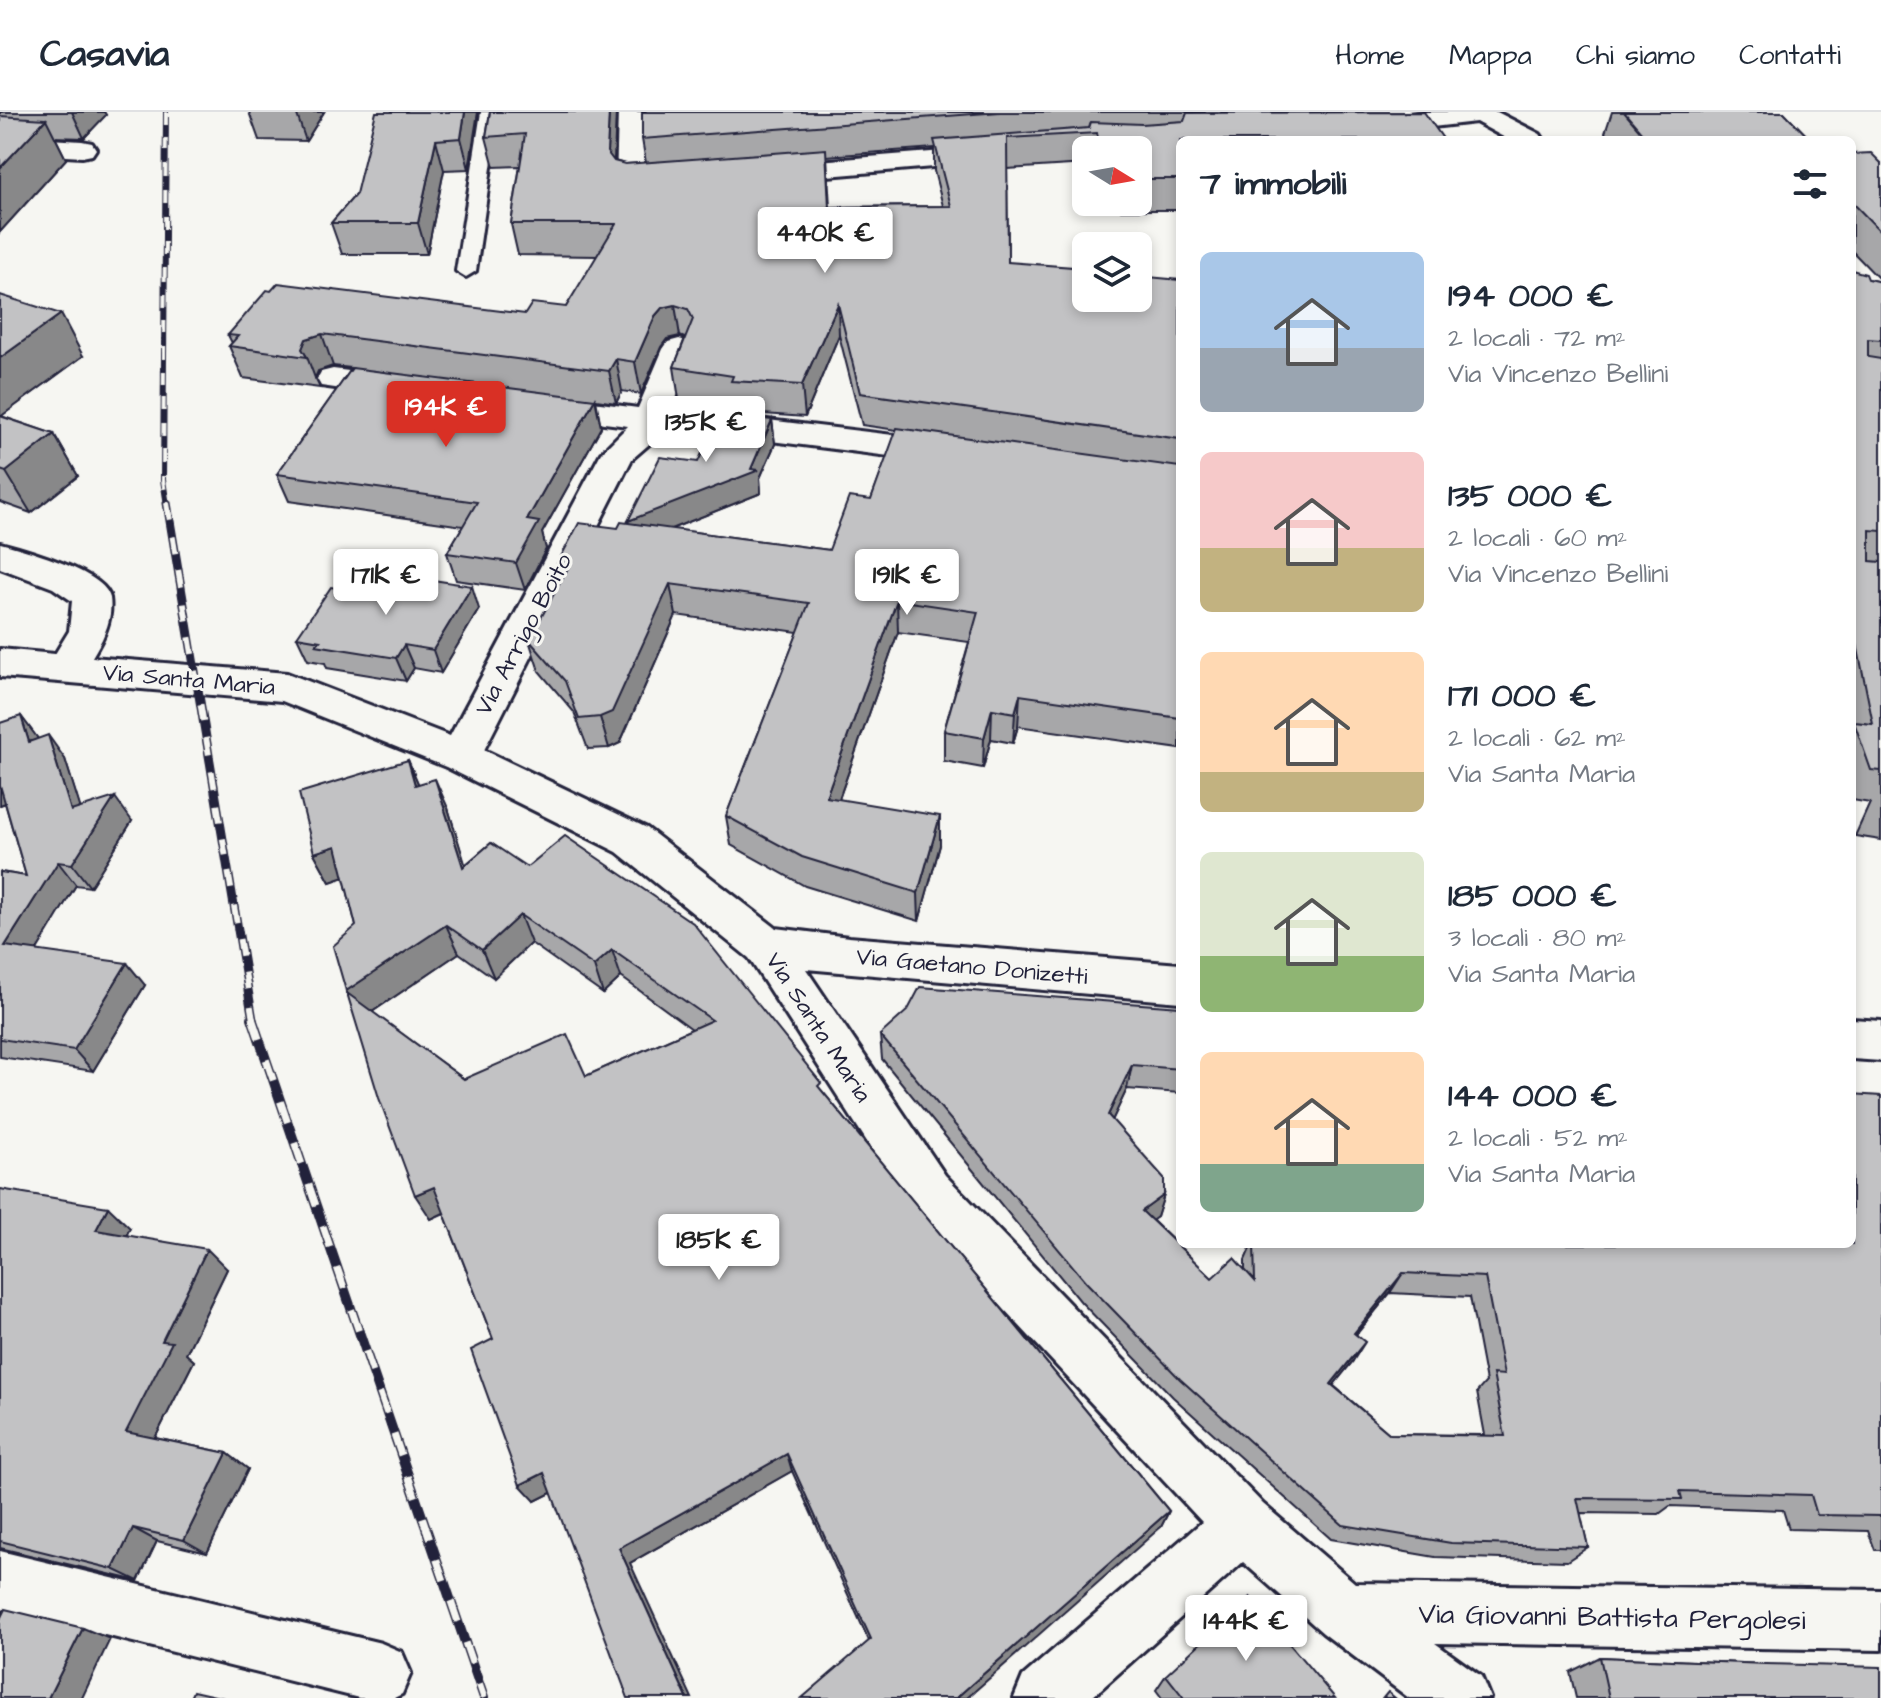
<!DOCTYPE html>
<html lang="it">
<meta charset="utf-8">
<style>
:root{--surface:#fff;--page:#f2f2f3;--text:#1f2937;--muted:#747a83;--line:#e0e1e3;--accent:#d93025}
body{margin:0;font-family:"Architects Daughter",sans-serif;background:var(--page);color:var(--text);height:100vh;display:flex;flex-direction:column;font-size:30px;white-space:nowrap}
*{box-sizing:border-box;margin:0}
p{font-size:26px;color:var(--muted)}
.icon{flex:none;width:44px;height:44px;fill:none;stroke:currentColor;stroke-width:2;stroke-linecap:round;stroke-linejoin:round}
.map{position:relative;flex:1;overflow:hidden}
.sheet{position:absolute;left:1176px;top:24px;width:680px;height:1112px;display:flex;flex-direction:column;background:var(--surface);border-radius:12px;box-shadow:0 4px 12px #0003}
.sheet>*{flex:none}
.needle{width:52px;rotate:101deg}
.controls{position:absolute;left:1072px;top:24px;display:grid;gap:16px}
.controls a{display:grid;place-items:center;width:80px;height:80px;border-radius:12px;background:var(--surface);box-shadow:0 4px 12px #0003;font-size:40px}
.price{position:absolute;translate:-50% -68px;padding:0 18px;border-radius:8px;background:#fff;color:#222;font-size:26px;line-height:52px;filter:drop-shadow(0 2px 4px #0008)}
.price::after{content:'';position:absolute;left:50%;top:48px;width:24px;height:18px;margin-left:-12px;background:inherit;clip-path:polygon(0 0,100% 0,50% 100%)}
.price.current{background:var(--accent);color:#fff}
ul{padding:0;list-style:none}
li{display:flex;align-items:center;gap:24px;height:200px;padding:0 24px}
li span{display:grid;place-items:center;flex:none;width:224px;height:160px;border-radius:12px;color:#555}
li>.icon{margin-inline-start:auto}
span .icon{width:96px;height:96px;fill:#fffc;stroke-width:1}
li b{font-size:34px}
h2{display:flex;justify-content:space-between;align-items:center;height:96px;padding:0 24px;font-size:34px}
header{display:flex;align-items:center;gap:48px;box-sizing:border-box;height:112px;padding:0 40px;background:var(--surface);border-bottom:2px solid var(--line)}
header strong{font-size:38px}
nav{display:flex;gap:44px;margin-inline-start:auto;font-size:28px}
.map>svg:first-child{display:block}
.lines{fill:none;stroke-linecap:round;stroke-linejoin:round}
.lane-casing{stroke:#22223b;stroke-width:6}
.street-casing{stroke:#22223b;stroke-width:6}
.lane{fill:#f6f6f2;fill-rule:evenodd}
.street{fill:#f6f6f2;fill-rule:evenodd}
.rail-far2-casing{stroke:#22223b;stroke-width:6}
.rail-far1-casing{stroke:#22223b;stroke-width:9}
.rail-casing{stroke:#22223b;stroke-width:10}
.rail-far2{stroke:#f6f6f2;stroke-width:4;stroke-dasharray:13;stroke-linecap:butt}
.rail-far1{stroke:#f6f6f2;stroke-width:6;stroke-dasharray:17;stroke-linecap:butt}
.rail{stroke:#f6f6f2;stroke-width:7;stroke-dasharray:22;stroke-linecap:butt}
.wall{fill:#a7a7a9;stroke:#22223b;stroke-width:2;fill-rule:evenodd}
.shaded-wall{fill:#888889;stroke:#22223b;stroke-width:2}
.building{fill:#c2c2c4;stroke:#22223b;stroke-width:2;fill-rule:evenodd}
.labels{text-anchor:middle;stroke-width:6;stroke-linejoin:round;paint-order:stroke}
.street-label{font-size:24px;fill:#22223b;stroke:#f6f6f2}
.near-street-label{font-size:28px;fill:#22223b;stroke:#f6f6f2}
</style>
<header>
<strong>Casavia</strong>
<nav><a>Home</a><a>Mappa</a><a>Chi siamo</a><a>Contatti</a></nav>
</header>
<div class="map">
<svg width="1881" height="1586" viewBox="0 0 1881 1586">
<rect width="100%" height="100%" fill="#f6f6f2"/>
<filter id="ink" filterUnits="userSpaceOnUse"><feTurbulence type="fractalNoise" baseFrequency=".0125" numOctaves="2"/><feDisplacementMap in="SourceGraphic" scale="16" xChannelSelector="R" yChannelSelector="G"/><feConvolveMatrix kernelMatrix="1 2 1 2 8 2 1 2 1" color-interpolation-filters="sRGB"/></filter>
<g filter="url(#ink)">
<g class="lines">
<g class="lane-casing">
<polygon id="lane" points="481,0 499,0 476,159 466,165 456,159"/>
</g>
<g class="street-casing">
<g id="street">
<polygon points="618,0 644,0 644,61 681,62 685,68 681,74 630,80 620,77 616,71"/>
<polygon points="1424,0 1497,0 1540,22 1544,28 1509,28 1476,10 1371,22 1361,20 1357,14 1361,8"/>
<polygon points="0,24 82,29 92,31 96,37 92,43 82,45 0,40"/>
<polygon points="994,35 1004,37 1008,43 1004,49 768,69 758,67 754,61 758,55 768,53"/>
<path d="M679,227l11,3 5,7 -24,63 20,-1 261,31 12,3 5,8 -5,8 -12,3 -261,-33 -29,2 -30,26 -148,291 163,78 129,100 73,9 331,27v38l-374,-33 139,206 318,329 92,79 526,7v60l-446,-7 46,33 9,22h-81l-86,-65 -80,-71 -152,136h-77l9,-22 179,-154 -293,-315 -160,-249 -132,-106 -171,-85 -164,-66 -282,-24v-28l55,5 14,-23 3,-30 -19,-13 -53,-20v-25c23,6 106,29 110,55 3,22 -7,41 -18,59l195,16 163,63 151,-283 27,-27 -88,-11 -12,-3 -5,-7 5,-7 12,-3 98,13 25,-59 5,-7z"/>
<polygon points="333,257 405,266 417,269 421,276 417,283 405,286 321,274 317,267 321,260"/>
<polygon points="1852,907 1881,909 1881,949 1852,947"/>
<polygon points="0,1439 381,1531 402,1540 411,1561 402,1582 394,1586 359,1586 0,1497"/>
</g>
</g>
<use href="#lane" class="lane"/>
<use href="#street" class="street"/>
<g class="rail-far2-casing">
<polyline id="rail-far2" points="166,0 163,368 167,393"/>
</g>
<g class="rail-far1-casing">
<polyline id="rail-far1" points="167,391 253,908"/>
</g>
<g class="rail-casing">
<polyline id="rail" points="252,906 484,1586"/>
</g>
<use href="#rail-far2" class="rail-far2"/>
<use href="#rail-far1" class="rail-far1"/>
<use href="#rail" class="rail"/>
</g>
<g class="wall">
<polygon points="0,0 104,0 106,3 84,26 55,25 66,47 0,120"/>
<polygon points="249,0 324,0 306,29 259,28"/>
<polygon points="478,0 469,57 444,58 427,142 342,142 331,111 356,82"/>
<path d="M490,0h126l-2,49 11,3 21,-1 -4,-24v-27h782l-244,28v70h-78l-2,-8h38v-52h-52v14l-79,5 1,93 78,36 94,-18v469l-162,-23 -5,17 -22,-4 -8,29 -39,-7v-30l25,-89 -71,-10 -59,167 101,46 -21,76 -114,-35 -74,-41 -5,-29 72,-184 -122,-17 -56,128 -11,5 -21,1 -14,-37 -35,-41 -10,-31 33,-60 -5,-16 71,-41 70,-61 74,-42 3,24 -15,34 1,15 -90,36 158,21 42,-50 26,-70 -35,-5 -23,-90 -34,82 -70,-5 -1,-5 -55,-8 -5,-32 11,-29 -5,-2 -13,3 -6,8 -20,47 -19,-3 -6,12 -20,-3 5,27 -59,106 4,16 -21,41 -69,-10 -9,-27 16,-27 -174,-25 -12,-27 75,-106 -19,-2 -15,5 -3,7 5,10 -77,-10 -14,-32 3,-3 -4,-8 297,-21 41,-7 32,-51 -80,-1 -7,-31 9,-58 -26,1 -8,-30zM934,36v23l9,35 -113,1 -3,-51z"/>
<polygon points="1612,0 1784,0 1811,28 1611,28 1605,21"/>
<polygon points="1852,42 1881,51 1881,169 1852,139"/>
<polygon points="1852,158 1868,167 1881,170 1881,728 1855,724 1870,691 1852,688"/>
<polygon points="0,183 83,244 1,304 54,322 78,364 31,401 0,390"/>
<polygon points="388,485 479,497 441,561 414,556 406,569 327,556 325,551 308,548 297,525"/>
<polygon points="21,604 38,627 65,647 80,696 132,709 90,775 76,773 36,838 145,873 93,959 0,945 0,760 26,764 5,691 0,693"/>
<path d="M408,648l10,24 30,24 17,57 26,-22 331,248 347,420 -8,16 -292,114 -77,-170 -162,92 -79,-70 -16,8 -42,-162 -49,-126 -13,6 -82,-224 7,-69 -12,-49 -14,5 -16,-29zM531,831l72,51 18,-17 71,52 -106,47 -122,3 -92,-67 87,-59 35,25z"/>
<path d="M1180,895v86l-53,-4 -15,31 52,75 -7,22 -5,3 60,58 33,-8v-10l7,-16h600l29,-148v454h-6l-7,-19 -79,-2 -6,-19 -113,-4 -11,8 -79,-1 8,34 -21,14 -132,-4 -104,-18 -158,-142 -92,-95 -199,-243 -2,-24zM1390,1181l80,4 16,85 -9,10 8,43 -95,-1 -57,-49 20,-24 3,-26z"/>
<polygon points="0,1077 130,1116 126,1123 227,1157 186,1242 194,1249 155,1326 227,1341 248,1357 207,1441 157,1429 138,1469 0,1436"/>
<polygon points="1600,1545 1765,1552 1881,1586 1576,1586 1570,1560"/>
<polygon points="1166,1563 1335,1586 1162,1586 1156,1578"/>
</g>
<g class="shaded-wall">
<polygon points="72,0 104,0 106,3 84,26"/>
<polygon points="296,0 324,0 306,29"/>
<polygon points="465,0 478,0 469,57 461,26"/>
<polygon points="609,0 616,0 613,71 607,40"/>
<polygon points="46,7 66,47 0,120 0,56"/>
<polygon points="436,28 444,58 427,142 418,111"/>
<polygon points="838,192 839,223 805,305 802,273"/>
<polygon points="675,193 680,224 667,227 661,235 641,282 635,250 655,204 662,196"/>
<polygon points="61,202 83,244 0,305 0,246"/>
<polygon points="322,222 333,254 318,259 315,266 307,245 302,237 306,227"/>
<polygon points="616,247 622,279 616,291 609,259"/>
<polygon points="595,287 601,315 542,421 546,437 525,478 516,451 527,408"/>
<polygon points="772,308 775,332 760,366 761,381 633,432 628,409 751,357"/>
<polygon points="54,322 78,364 31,401 6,360"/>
<polygon points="670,472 676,503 620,631 609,636 600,605"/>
<polygon points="472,474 479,497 441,561 433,538"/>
<polygon points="897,488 898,520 829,715 826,685"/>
<polygon points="404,533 414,556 406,569 396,546"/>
<polygon points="1020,583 1018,614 1013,631 1015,601"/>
<polygon points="992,597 991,627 983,656 984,626"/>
<polygon points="21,604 39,628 29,630"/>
<polygon points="48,623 65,647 89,723 71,699"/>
<polygon points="408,648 421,678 415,673"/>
<polygon points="0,667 16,687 0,693"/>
<polygon points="435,667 448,696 475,784 463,755"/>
<polygon points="115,685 132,709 90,775 72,752"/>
<polygon points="940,704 940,733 919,809 918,781"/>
<polygon points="336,734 351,763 330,770 314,741"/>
<polygon points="58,750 76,773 26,856 5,834"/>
<polygon points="520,803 531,831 494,866 482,838"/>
<polygon points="446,813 459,841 363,906 346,879"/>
<polygon points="612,838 621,865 603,882 594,854"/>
<polygon points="127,851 145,873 93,959 74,938"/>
<polygon points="1132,953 1127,977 1104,1026 1108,1003"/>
<polygon points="434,1075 450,1098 431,1107 415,1083"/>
<polygon points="1164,1083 1157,1105 1137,1120 1142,1099"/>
<polygon points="108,1095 130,1116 119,1138 96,1118"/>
<polygon points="207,1137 227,1157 186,1242 194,1249 150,1336 126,1320 162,1229"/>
<polygon points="1403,1161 1390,1181 1341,1240 1354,1221"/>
<polygon points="1365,1230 1353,1249 1320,1290 1331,1272"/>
<polygon points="227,1341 248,1357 207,1441 184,1428"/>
<polygon points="787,1342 792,1359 630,1451 692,1586 687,1586 619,1436"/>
<polygon points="544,1361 557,1378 535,1389 520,1373"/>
<polygon points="1169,1399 1161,1415 967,1586 956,1586"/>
<polygon points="133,1416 157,1429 138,1469 113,1457"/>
<polygon points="83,1516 110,1527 82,1586 48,1586"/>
</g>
<g class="building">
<polygon points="376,0 465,0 461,26 436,28 418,111 331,111 356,82"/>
<polygon points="490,0 609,0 607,40 614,49 625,52 826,37 829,95 951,94 934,28 1089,16 1091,10 1142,12 1184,9 1187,1 1424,0 1444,28 1180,28 1180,67 1138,67 1138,38 1100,38 1097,21 1007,26 1008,150 1086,156 1086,186 1138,186 1138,164 1180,168 1180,327 860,281 838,192 802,273 731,269 733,264 674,255 693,207 688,197 675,193 662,196 655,204 635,250 616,247 609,259 322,222 306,227 302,237 307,245 229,234 238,224 228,223 267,178 271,179 278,171 525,202 532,191 566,195 616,112 511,112 525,22 486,25"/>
<polygon points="642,0 1000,0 642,27"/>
<polygon points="1624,0 1784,0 1811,28 1648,28"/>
<polygon points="0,4 46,7 0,56"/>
<polygon points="1871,41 1881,51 1881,120 1852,90 1852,42"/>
<polygon points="1852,158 1866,162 1868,167 1881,170 1881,228 1868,227 1868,245 1881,247 1881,419 1870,418 1870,449 1881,450 1881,659 1871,658 1854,610 1873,612 1852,507"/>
<polygon points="0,183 61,202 0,246"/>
<polygon points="352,256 595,287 527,408 539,410 516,451 447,441 477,390 277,362"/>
<polygon points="720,302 772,308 751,357 759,358 628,409 660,345 698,350"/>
<polygon points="0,304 54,322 6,360 0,358"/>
<polygon points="897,316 1180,355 1180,606 1020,583 1015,601 992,597 984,626 944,619 978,500 897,488 826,685 940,704 918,781 802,745 726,704 809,491 670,472 612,600 600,605 579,607 565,569 529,528 569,454 557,452 579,411 618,416 621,410 829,438 849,385 871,388"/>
<polygon points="401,463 472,474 433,538 404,533 396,546 316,533 320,529 297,525 331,475 388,485"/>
<polygon points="21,604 29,630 48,623 71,699 115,685 72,752 58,750 5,834 127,851 74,938 0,927 0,760 26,764 0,673 0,611"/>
<polygon points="408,648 415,673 435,667 463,755 491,731 527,755 565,724 693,811 821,971 818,974 1169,1399 956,1586 802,1586 871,1527 787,1342 619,1436 687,1586 628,1586 544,1361 520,1373 471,1238 493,1227 434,1075 415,1083 379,986 347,881 464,967 567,922 586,964 712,908 612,838 594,854 520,803 482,838 446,813 346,879 333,834 356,814 336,734 314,741 299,681"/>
<path d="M920,875l260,20v62l-48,-4 -24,50 56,63v17l-22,16 70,67 22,-20 21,23 -1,-37h598v-150l29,2v420l-64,-1 -6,-20 -131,-4 2,8 -105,-1 11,49 -137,-4 -108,-18 -163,-146 -94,-97 -206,-247 28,-25zM1403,1161l82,4 19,98 -11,-1 12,62 -115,-2 -59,-50 34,-42 -11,-9z"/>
<polygon points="0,1077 108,1095 96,1118 207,1137 162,1229 172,1230 126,1320 227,1341 184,1428 133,1416 113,1457 0,1429"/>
<polygon points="1250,1485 1335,1586 1184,1586 1166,1563"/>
<polygon points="5,1497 83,1516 48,1586 0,1586 0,1507"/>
<polygon points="1600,1545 1765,1552 1881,1555 1881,1586 1609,1586"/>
<polygon points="193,1579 224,1586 190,1586"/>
<polygon points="1388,1580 1395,1586 1383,1586"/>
</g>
</g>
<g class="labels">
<g class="street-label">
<text transform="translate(523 522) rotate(-62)" y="8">Via Arrigo Boito</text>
<text transform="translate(189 567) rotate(5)" y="8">Via Santa Maria</text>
<text transform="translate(972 854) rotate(5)" y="8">Via Gaetano Donizetti</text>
<text transform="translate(819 915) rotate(57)" y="8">Via Santa Maria</text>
</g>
<g class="near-street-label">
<text transform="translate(1612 1504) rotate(1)" y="10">Via Giovanni Battista Pergolesi</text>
</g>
</g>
</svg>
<div class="controls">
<a><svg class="needle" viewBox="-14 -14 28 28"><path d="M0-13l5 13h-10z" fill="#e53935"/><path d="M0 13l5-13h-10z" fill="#747a83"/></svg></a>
<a><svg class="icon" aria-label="layers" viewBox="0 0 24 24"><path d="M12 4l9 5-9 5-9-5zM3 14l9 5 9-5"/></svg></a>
</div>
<b class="price" style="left:825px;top:163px">440K €</b>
<b class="price current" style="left:446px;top:337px">194K €</b>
<b class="price" style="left:706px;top:352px">135K €</b>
<b class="price" style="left:386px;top:505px">171K €</b>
<b class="price" style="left:907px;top:505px">191K €</b>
<b class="price" style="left:719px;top:1170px">185K €</b>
<b class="price" style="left:1246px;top:1551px">144K €</b>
<section class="sheet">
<h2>7 immobili<svg class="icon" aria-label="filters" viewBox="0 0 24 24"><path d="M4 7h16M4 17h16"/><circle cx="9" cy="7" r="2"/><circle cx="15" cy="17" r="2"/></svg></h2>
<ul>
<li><span style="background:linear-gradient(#a9c7e8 60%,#9aa5b1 0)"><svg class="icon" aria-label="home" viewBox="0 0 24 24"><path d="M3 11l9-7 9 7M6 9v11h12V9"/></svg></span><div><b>194 000 €</b><p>2 locali · 72 m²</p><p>Via Vincenzo Bellini</p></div></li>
<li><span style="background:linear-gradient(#f6c9c9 60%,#c2b280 0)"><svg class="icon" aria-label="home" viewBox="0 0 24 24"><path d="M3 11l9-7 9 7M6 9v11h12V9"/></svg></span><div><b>135 000 €</b><p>2 locali · 60 m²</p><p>Via Vincenzo Bellini</p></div></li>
<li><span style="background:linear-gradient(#ffd9b3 75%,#c2b280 0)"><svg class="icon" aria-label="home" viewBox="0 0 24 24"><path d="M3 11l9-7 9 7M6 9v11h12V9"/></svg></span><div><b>171 000 €</b><p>2 locali · 62 m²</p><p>Via Santa Maria</p></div></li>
<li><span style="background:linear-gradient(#dfe7d0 65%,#8fb573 0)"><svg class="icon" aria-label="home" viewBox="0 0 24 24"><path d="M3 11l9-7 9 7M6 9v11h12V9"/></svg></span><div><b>185 000 €</b><p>3 locali · 80 m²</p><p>Via Santa Maria</p></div></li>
<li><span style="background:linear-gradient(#ffd9b3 70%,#7fa58c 0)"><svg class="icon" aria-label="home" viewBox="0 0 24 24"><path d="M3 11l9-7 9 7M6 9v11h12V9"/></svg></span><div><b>144 000 €</b><p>2 locali · 52 m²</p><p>Via Santa Maria</p></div></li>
</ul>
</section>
</div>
